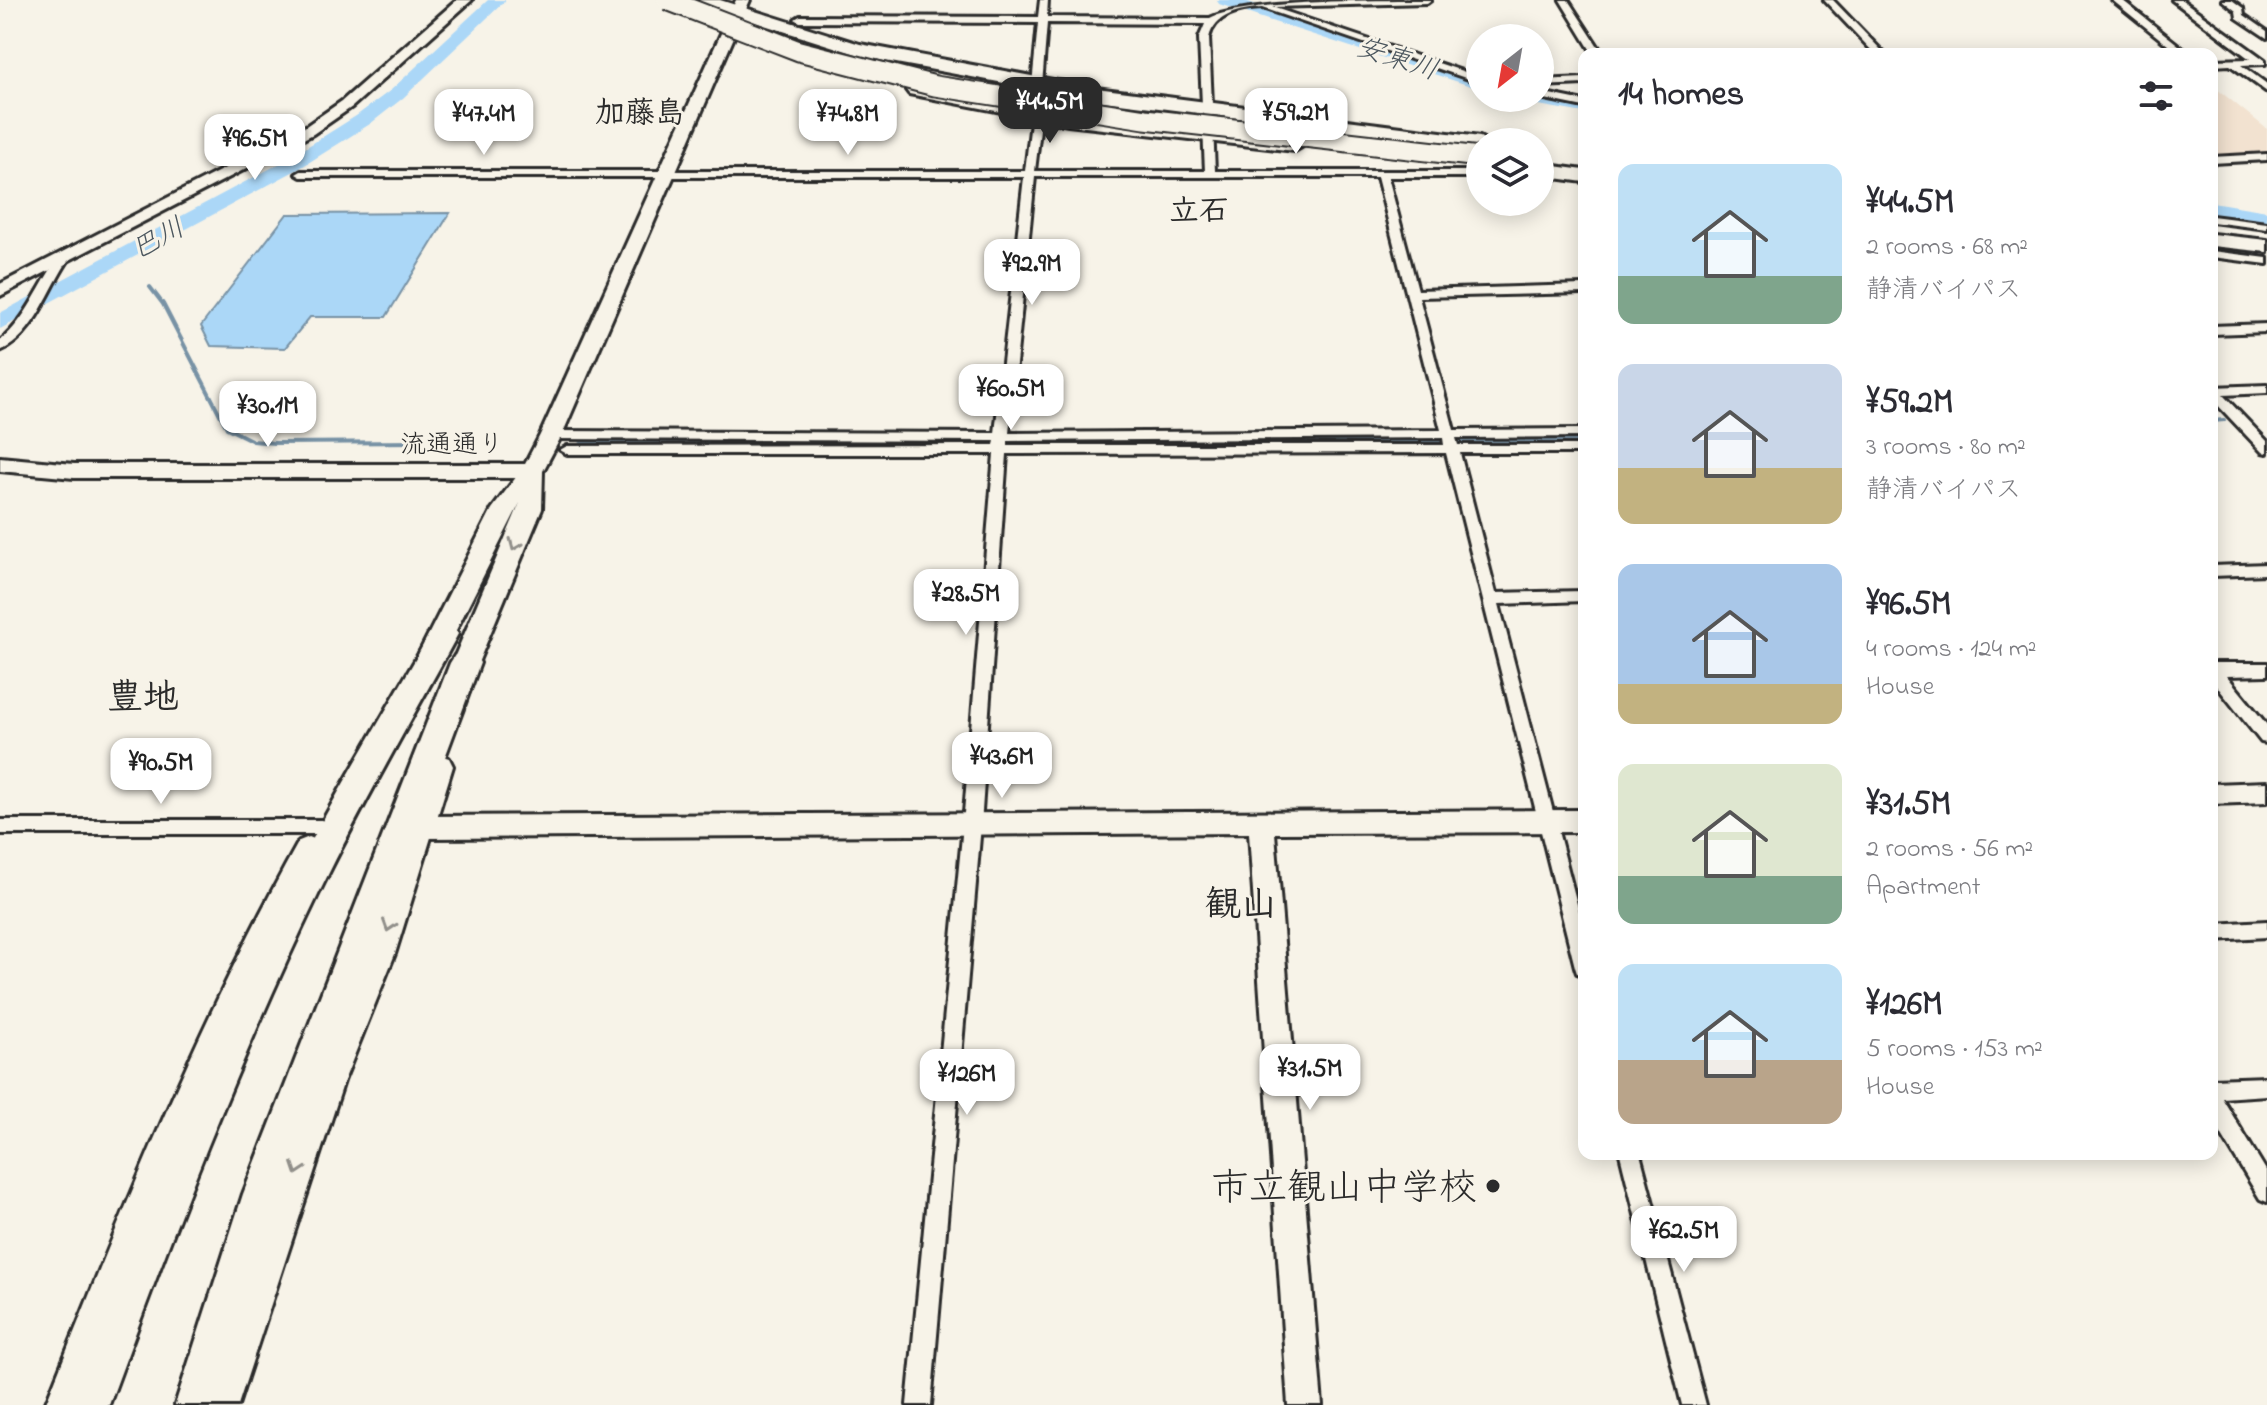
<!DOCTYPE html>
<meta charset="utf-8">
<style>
:root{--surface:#fff;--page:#f2f2f3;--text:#2b2b33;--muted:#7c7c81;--accent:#2b2b2b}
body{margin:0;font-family:"Indie Flower","Klee One",sans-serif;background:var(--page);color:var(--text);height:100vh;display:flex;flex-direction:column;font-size:30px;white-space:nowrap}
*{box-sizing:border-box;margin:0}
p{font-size:26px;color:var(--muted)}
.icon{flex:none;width:44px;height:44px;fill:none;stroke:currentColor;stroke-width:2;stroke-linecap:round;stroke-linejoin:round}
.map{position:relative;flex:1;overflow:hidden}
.details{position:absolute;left:1578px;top:48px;width:640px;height:1112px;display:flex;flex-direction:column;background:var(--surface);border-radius:16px;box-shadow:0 4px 20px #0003}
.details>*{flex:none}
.needle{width:52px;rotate:211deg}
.controls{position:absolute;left:1466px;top:24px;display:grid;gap:16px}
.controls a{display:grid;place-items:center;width:88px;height:88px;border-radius:50%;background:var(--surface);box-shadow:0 4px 20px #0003;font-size:40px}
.price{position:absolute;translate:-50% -68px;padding:0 18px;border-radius:16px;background:#fff;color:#222;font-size:26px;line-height:52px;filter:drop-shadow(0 2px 4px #0008)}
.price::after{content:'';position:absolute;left:50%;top:48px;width:24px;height:18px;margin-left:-12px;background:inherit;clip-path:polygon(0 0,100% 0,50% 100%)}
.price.selected{background:var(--accent);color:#fff}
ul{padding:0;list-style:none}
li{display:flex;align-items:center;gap:24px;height:200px;padding:0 40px}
li span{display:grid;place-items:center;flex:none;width:224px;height:160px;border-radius:16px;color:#555}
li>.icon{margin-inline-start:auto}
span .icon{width:96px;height:96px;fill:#fffc;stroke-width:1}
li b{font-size:34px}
h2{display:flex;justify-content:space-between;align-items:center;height:96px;padding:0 40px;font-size:34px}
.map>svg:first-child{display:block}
.built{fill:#f2e2d0}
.water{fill:#abd7f7;stroke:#7892a5;stroke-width:2}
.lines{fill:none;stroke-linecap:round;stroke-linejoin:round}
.stream{stroke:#7892a5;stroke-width:4}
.river{fill:#abd7f7;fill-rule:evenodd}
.street-casing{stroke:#2b2b2b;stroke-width:6}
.secondary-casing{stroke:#2b2b2b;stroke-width:6}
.primary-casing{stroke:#2b2b2b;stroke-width:6}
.highway-casing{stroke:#2b2b2b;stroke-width:6}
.street{fill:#f7f3e8;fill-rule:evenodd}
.secondary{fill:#f7f3e8;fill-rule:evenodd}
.primary{fill:#f7f3e8;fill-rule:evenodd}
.highway{fill:#f7f3e8;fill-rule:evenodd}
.highway-bridge-casing{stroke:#2b2b2b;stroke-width:23;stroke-linecap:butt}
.highway-bridge{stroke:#f7f3e8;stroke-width:19}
.oneway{stroke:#918f8a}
.poi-dot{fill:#2b2b2b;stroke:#f7f3e8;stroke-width:3}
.labels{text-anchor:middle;stroke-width:6;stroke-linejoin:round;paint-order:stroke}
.far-street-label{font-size:26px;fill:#2b2b2b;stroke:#f7f3e8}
.far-water-label{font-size:28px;font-style:italic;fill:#4b565e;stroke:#f7f3e8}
.far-quarter-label{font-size:30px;font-weight:bold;fill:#2b2b2b;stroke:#f7f3e8}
.quarter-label{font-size:36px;font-weight:bold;fill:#2b2b2b;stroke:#f7f3e8}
.near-poi-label{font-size:38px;fill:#2b2b2b;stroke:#f7f3e8;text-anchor:end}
</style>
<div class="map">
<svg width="2267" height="1405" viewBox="0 0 2267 1405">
<rect width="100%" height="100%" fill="#f7f3e8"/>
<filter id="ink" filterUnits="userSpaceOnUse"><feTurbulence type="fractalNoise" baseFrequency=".0125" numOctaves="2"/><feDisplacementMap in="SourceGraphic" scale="16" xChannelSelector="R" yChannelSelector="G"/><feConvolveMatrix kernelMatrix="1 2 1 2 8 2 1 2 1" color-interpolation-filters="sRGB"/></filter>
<g filter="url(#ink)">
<polygon class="built" points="2212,85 2267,129 2267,152 2212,156"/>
<polygon class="water" points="450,213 386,317 310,317 285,348 211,346 201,326 287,214"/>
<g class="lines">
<g class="stream">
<polyline points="150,287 163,304 227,428 253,441 274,443 423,442"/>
<polyline points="2247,419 2267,440"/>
<polyline points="2212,421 2224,420"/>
<polyline points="1097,440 1584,440"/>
<polyline points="581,441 891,440"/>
</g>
<g class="river">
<polygon points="488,0 506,0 403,98 370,124 300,168 0,329 0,313 286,160 356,116 391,90"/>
<polygon points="1217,0 1242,0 1480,78 1480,89 1219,4"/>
<polygon points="1540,94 1584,101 1584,113 1533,104 1524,98 1540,98"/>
<polygon points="2212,202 2267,211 2267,223 2212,214"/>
</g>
<g class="street-casing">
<g id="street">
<path d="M1040,0h8l-1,17 163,1c36,-18 173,-18 221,-18l-4,3 -155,4 208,70v6l-218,-75c-22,1 -47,6 -53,30l6,133h265v6h-92l30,113 166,-5v8l-165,4 35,133 130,-1v8l-128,1 2,7h126v8h-124l36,140 88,-2v10l-85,3 85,327v44l-7,-2 -2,-6 -129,-514 -439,1 -26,371 -50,580h-24l56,-580 31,-371h-427l-7,-4 7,-4 427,-1 1,-4 -444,-2 -7,-4 7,-4 444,2 29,-256h-723l-5,-3 5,-3h724l7,-58 5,-3 5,3 -7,58h170l-6,-133 6,-14 -158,-1 -5,62 -5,3 -5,-3 6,-62 -238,-1 -5,-3 5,-3 238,1zM1035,177h342l64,253 -432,3zM1443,438l1,7h-436v-4z"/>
<polygon points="1560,0 1568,0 1603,54 1593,54"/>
<polygon points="1824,0 1833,0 1885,54 1875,54"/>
<polygon points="2112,0 2122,0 2190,54 2179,54"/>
<polygon points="2172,0 2182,0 2265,60 2265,64 2241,65 2267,84 2267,92 2230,65 2212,66 2212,60 2250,59"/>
<polygon points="2222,0 2232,0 2243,8 2244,15 2267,31 2267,38 2237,18 2236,11"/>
<polygon points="1584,78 1584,84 1540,86 1540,80"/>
<polygon points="1540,92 1584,101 1584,107 1540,98"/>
<polygon points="2267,154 2267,160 2212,163 2212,157"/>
<polygon points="2212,216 2267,223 2267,229 2212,222"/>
<polygon points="2212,251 2267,258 2267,264 2212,257"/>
<path d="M64,255l6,3c-21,29 -35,79 -70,93v-10c28,-23 39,-57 60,-85z"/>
<polygon points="2267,324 2267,332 2212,334 2212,326"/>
<polygon points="2267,385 2267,393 2223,395 2267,441 2267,453 2262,452 2212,399 2212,387"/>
<polygon points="2267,564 2267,574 2212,576 2212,566"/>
<polygon points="2212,663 2267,663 2267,675 2227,676 2267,725 2267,743 2261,742 2212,680"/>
<polygon points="0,820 321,820 327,822 330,827 327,832 321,834 0,834"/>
<polygon points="2267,921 2267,937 2212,940 2212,924"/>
<polygon points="2267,1077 2267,1095 2222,1098 2267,1172 2267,1202 2260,1199 2212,1119 2212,1079"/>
<polygon points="1620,1154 1640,1154 1706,1405 1682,1405"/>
</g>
</g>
<g class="secondary-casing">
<g id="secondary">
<polygon points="457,0 472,0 352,107 313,134 0,296 0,284 303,128 342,101"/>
<polygon points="0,457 74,464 532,464 542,471 532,478 74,478 0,471"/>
<polygon points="2267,782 2267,802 2212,804 2212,784"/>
<polygon points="1584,810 1584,832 1275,833 1322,1405 1288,1405 1249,833 422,838 413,835 409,827 413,819 422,816"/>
</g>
</g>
<g class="primary-casing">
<g id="primary">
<polygon points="736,0 750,0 562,435 543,471 542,509 478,663 469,692 460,695 451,692 447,685 452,663 520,503 441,660 432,662 423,660 419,653 492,509 523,468 540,435"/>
<polygon points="439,755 449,758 453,766 395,954 344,1081 238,1405 200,1405 312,1081 365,954 425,766 429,758"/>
<path d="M309,837l10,4 4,8 -40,76 -62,132 -138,348h-38c77,-192 153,-383 254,-564z"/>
</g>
</g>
<g class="highway-casing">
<g id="highway">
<polygon points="695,0 720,0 860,44 1096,88 1480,137 1489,142 1480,142 1480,149 1096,100 869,58 697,4"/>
<polygon points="915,85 1068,113 1295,139 1305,145 1295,151 1068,125 909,94 906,90 909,86"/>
<polygon points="1540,164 1584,170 1584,182 1540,176"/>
<polygon points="2212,234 2267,240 2267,252 2212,246"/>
<path d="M444,623l10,4 4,7c-47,87 -97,172 -140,261 -80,166 -146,338 -209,510h-44c68,-176 139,-350 223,-519 45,-89 97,-173 146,-259z"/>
<polygon points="465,652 475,655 480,663 283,1194 219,1405 175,1405 243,1194 450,663 455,655"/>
</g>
</g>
<use href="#street" class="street"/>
<use href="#secondary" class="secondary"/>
<use href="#primary" class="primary"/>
<use href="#highway" class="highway"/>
<g class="highway-bridge-casing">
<polyline id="highway-bridge" points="667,0 799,51 935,86 1145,119 1480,157"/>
</g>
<use href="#highway-bridge" class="highway-bridge"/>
</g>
<defs><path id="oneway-chevron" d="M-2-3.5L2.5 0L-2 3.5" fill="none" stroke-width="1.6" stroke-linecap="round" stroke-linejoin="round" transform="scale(2)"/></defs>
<g class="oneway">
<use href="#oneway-chevron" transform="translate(515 545) rotate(113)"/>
<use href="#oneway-chevron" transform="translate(389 926) rotate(108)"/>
<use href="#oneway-chevron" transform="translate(298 1169) rotate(109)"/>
</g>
</g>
<circle class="poi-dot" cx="1493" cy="1186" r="8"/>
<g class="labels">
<g class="far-street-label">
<text x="452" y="452">流通通り</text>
</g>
<g class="far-water-label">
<text transform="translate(1398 57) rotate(18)" y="10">安東川</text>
<text transform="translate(157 237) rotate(-28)" y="10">巴川</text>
</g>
<g class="far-quarter-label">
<text x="640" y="122">加藤島</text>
<text x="1199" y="220">立石</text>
</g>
<g class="quarter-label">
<text x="143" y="708">豊地</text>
<text x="1241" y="915">観山</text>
</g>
<g class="near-poi-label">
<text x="1477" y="1199">市立観山中学校</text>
</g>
</g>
</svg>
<div class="controls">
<a><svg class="needle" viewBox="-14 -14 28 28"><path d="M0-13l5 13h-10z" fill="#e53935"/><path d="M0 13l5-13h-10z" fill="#7c7c81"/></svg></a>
<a><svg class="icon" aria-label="layers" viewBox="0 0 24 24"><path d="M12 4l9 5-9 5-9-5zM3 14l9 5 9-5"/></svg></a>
</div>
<b class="price selected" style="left:1050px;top:145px">¥44.5M</b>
<b class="price" style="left:1296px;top:156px">¥59.2M</b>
<b class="price" style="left:484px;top:157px">¥47.4M</b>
<b class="price" style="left:848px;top:157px">¥74.8M</b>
<b class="price" style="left:255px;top:182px">¥96.5M</b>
<b class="price" style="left:1032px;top:307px">¥92.9M</b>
<b class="price" style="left:1011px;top:432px">¥60.5M</b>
<b class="price" style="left:268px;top:449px">¥30.1M</b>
<b class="price" style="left:966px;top:637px">¥28.5M</b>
<b class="price" style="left:1002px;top:800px">¥43.6M</b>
<b class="price" style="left:161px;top:806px">¥90.5M</b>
<b class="price" style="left:1310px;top:1112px">¥31.5M</b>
<b class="price" style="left:967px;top:1117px">¥126M</b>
<b class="price" style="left:1684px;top:1274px">¥62.5M</b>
<section class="details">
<h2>14 homes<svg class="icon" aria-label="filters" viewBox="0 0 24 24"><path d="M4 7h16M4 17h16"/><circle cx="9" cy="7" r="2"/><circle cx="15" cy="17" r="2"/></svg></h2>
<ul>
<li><span style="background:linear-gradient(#bfe0f5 70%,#7fa58c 0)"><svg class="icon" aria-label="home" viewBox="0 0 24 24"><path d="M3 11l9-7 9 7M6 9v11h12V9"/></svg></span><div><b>¥44.5M</b><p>2 rooms · 68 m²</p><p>静清バイパス</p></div></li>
<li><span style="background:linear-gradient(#c9d6e8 65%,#c2b280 0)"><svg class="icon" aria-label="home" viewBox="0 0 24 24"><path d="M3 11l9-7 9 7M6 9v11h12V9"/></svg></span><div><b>¥59.2M</b><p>3 rooms · 80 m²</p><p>静清バイパス</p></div></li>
<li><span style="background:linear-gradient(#a9c7e8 75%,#c2b280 0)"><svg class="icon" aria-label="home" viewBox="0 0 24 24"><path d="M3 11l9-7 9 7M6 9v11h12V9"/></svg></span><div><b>¥96.5M</b><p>4 rooms · 124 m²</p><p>House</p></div></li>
<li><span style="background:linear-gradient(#dfe7d0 70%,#7fa58c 0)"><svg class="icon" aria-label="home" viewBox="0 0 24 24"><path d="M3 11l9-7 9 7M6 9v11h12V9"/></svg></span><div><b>¥31.5M</b><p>2 rooms · 56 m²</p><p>Apartment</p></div></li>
<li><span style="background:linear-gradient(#bfe0f5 60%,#b9a48a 0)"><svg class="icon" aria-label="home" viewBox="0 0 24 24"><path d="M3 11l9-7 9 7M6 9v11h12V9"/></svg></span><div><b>¥126M</b><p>5 rooms · 153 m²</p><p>House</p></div></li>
</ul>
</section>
</div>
